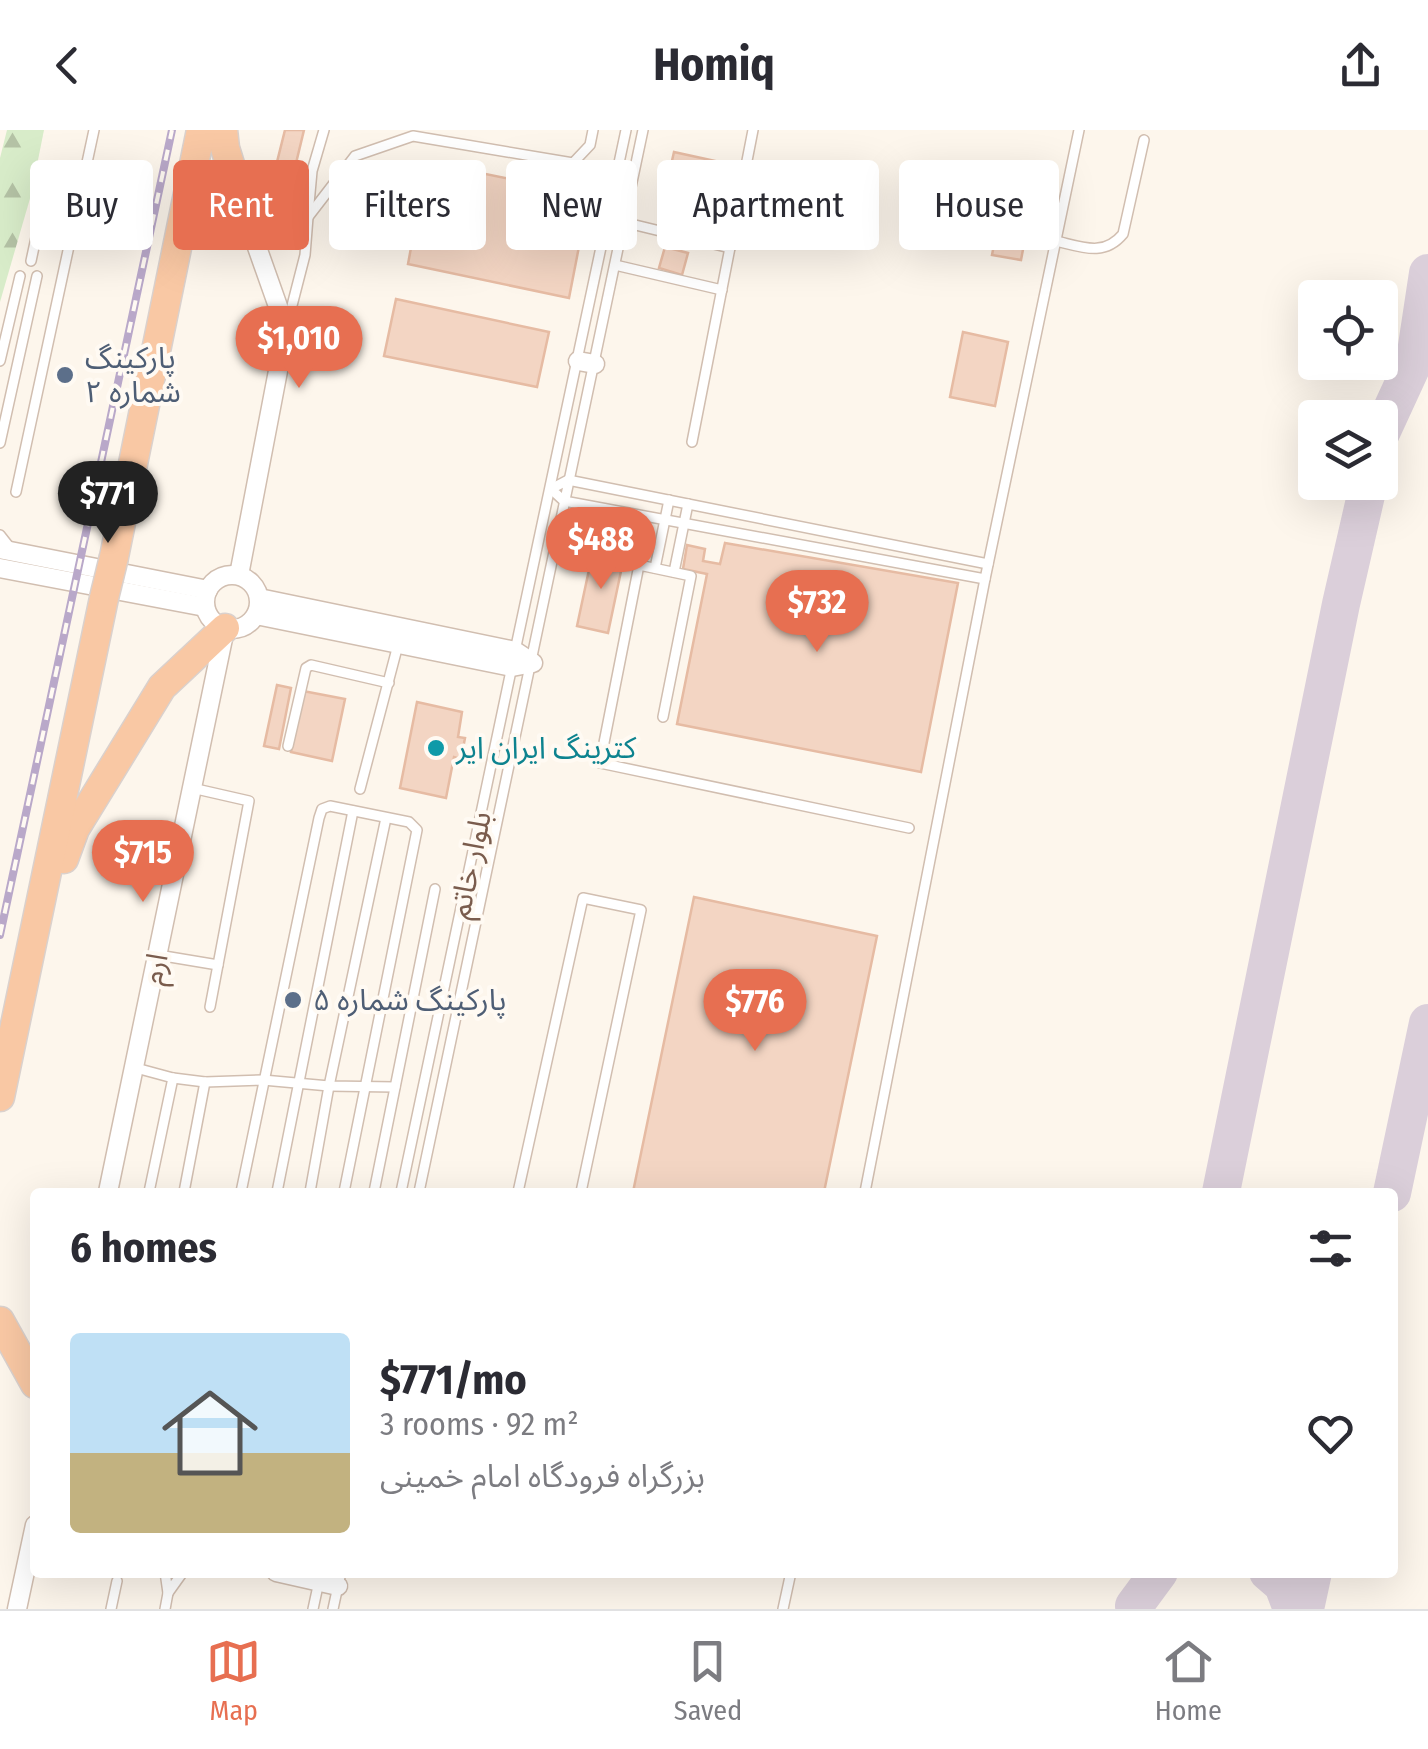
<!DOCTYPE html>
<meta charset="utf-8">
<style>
:root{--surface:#fff;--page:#f7f7f7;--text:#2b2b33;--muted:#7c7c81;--line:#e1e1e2;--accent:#e76f51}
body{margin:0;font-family:"Fira Sans Condensed","Noto Sans Arabic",sans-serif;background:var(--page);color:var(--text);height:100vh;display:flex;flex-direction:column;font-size:38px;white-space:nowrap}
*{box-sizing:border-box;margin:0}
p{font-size:32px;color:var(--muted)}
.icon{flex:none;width:55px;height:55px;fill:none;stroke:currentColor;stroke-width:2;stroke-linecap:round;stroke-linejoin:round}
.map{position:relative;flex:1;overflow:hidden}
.sheet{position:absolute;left:30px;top:1058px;width:1368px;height:390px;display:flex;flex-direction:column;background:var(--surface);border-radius:10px;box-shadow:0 10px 40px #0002}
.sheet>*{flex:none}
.banner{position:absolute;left:30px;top:30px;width:1370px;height:90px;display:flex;gap:20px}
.tools{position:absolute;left:1298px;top:150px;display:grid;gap:20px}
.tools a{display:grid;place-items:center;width:100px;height:100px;border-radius:10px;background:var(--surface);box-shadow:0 10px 40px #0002;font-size:50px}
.price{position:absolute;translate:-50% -85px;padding:0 22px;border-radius:35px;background:var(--accent);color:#fff;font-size:32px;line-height:65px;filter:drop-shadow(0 2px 5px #0008)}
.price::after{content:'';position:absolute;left:50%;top:60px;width:30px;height:22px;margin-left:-15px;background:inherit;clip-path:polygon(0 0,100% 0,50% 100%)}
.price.active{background:#222;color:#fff}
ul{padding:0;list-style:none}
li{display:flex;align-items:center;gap:30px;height:250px;padding:0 40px}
li span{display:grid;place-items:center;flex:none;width:280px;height:200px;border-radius:10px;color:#555}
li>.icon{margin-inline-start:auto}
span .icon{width:120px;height:120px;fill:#fffc;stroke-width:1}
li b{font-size:42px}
h2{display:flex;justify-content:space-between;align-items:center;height:120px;padding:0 40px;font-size:42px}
.tag{padding:0 35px;border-radius:10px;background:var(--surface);box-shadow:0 10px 40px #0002;font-size:35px;line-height:90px}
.tag.active{background:var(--accent);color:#fff}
header{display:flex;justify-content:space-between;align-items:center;height:130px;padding:0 40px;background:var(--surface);font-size:45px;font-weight:700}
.menu{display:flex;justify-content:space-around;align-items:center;height:140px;border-top:2px solid var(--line);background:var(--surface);font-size:28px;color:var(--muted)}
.menu a{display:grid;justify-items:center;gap:5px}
.menu .active{color:var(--accent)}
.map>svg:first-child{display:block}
.forest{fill:url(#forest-firs)}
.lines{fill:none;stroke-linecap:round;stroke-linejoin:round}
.taxiway{stroke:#dbcfda;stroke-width:38}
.building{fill:#f3d5c3;stroke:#e6bba3;stroke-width:2.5}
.service-casing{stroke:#d1beb0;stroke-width:12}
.minor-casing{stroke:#d1beb0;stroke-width:21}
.trunk-casing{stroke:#dad1cd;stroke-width:31}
.service{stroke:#fff;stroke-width:9}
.minor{stroke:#fff;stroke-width:18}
.trunk{stroke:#f9c8a4;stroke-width:28}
.rail-casing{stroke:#b9a8c9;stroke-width:8}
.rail{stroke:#fffaf3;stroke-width:4;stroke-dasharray:11;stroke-linecap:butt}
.trunk-bridge-casing{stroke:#dad1cd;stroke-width:31;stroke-linecap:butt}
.trunk-bridge{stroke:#f9c8a4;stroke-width:28}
.service-dot{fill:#5c6f8a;stroke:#fffaf3;stroke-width:4}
.culture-dot{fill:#0f9aa8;stroke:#fffaf3;stroke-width:4}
.labels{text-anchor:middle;stroke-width:8;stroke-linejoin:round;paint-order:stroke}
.service-label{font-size:30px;fill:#4e5e75;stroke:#fffaf3;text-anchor:start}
.culture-label{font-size:30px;fill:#0d838f;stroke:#fffaf3;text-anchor:start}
.street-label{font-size:30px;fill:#7a5c4d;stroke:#fffaf3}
</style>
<header><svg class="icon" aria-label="back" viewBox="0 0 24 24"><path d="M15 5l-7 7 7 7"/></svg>Homiq<svg class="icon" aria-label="share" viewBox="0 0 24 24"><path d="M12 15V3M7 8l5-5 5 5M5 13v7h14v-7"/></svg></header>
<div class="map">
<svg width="1428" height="1479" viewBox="0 0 1428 1479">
<defs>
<pattern id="forest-firs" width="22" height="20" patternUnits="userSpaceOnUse" patternTransform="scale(2.5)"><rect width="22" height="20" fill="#d8ecc9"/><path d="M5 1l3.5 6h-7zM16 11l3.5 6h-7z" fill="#b4c2a5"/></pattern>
</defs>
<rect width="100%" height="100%" fill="#fdf6ec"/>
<polygon class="forest" points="7,0 44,0 31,65 0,172 0,28"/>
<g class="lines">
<g class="taxiway">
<polyline points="1380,305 1415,229 1428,143"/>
<polyline points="1221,1062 1341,474 1369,352"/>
<polyline points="1392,1063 1428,893"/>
<polyline points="1268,1442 1283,1455 1292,1479"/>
<polyline points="1134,1476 1159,1442"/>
<polyline points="1305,1479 1313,1442"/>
</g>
</g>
<g class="building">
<polygon points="285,0 304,0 291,54 272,52"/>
<polygon points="674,22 715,31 705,79 663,70"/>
<polygon points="427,32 589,65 569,168 408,134"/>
<polygon points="1004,62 1033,67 1021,130 992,125"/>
<polygon points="665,117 688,123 682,145 659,138"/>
<polygon points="396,169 549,202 537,257 384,226"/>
<polygon points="963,202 1008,212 995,276 950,267"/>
<polygon points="725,413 958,453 921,642 677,594 707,444 683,439 687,415 705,419 703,431 720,434"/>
<polygon points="593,421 624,427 608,503 577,496"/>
<polygon points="277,555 291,558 279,619 264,616"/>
<polygon points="303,561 345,569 332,631 291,622"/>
<polygon points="417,572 462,582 458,607 465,608 461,629 454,627 446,668 400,658"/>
<polygon points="694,767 877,806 824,1062 633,1062"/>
</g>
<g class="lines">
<g class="service-casing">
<g id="service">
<polyline points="308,85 312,41 324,0"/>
<polyline points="249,86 308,87 305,125 287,195"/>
<polyline points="308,87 355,26 413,6 573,33 590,15 593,0"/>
<polyline points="623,92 730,118"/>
<path d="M1056,111c26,6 48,16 67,-7l21,-94"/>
<polyline points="31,131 48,52 82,59"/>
<polyline points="615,135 722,160"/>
<polyline points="0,231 20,146"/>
<polyline points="692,312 753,0"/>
<polyline points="0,313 37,146"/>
<polyline points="16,362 94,0"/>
<polyline points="0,405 11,419"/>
<polyline points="655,438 669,370"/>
<polyline points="674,442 688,374"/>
<polyline points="985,449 564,371 551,359 568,350 988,434"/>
<polyline points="515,521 626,0"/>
<polyline points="663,587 691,446 639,435 600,633 909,698"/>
<polyline points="288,616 306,538 311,535 389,553"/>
<polyline points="192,658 249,671 210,877"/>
<polyline points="360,659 399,511"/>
<polyline points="158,825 218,835"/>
<polyline points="136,938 173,948 205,952 263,950 329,956 395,957"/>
<polyline points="149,1062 173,948"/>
<polyline points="184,1062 205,952"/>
<polyline points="241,1062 319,688 322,679 330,676 409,692 417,700 344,1062"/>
<polyline points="277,1062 353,681"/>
<polyline points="310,1062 329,956 386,688"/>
<polyline points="374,1062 435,759"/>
<polyline points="401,1062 512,536"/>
<polyline points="419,1062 643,0"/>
<polyline points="518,1062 583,768 641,780 581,1062"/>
<polyline points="865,1062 985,449 1079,0"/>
<polyline points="165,1442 168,1463 183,1442"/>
<polyline points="111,1479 117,1451"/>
<polyline points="165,1479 168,1463"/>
<polyline points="313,1479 321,1442"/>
<polyline points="333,1479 341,1442"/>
<polyline points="783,1479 791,1442"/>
</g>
</g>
<g class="minor-casing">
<g id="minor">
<polyline points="578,231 595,234"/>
<polyline points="0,419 208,460"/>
<polyline points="0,438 205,477"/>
<circle cx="232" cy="472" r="27"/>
<polyline points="239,445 286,199 246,86"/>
<polyline points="256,485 512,537 533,533 515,521 259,468"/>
<polyline points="108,1062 225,499"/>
<polyline points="276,1442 338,1456"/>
<polyline points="17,1479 35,1395"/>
</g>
</g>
<g class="trunk-casing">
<g id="trunk">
<polyline points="223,0 225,18 246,86"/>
<polyline points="114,427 201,0"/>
<polyline points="64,729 75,699 162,557 225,498"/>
<polyline points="0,967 104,468"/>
<polyline points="0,1191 35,1254"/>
</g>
</g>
<use href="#service" class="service"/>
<use href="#minor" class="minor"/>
<use href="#trunk" class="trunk"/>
<g class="rail-casing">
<polyline id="rail" points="0,805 172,0"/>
</g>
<use href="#rail" class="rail"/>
<g class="trunk-bridge-casing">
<polyline id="trunk-bridge" points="104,468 114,427"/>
</g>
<use href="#trunk-bridge" class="trunk-bridge"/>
</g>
<g class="service-dot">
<circle cx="65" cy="245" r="10"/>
<circle cx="293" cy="870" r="10"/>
</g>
<circle class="culture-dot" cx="436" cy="618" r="10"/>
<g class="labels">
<g class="service-label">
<text x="85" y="238">پارکینگ<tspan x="85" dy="34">شماره ۲</tspan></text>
<text x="313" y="880">پارکینگ شماره ۵</text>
</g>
<g class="culture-label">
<text x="456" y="628">کترینگ ایران ایر</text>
</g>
<g class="street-label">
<text transform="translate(470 735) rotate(-78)" y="10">بلوار خاتم</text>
<text transform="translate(155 839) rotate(-79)" y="10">ارم</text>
</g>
</g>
</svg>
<div class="tools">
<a><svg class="icon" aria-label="locate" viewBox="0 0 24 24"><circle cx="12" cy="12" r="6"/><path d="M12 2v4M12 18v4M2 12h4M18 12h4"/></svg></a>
<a><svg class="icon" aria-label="layers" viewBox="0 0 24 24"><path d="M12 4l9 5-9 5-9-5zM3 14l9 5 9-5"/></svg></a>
</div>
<b class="price" style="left:299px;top:261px">$1,010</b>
<b class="price active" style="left:108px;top:416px">$771</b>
<b class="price" style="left:601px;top:462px">$488</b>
<b class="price" style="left:817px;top:525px">$732</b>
<b class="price" style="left:143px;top:775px">$715</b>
<b class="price" style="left:755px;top:924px">$776</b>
<div class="banner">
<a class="tag">Buy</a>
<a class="tag active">Rent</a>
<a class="tag">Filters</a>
<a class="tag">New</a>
<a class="tag">Apartment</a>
<a class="tag">House</a>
</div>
<section class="sheet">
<h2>6 homes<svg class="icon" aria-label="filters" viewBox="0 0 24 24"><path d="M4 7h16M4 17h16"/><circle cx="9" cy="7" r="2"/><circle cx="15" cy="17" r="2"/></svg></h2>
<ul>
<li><span style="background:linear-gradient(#bfe0f5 60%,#c2b280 0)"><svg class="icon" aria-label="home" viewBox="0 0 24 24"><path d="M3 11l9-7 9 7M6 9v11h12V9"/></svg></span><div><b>$771/mo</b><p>3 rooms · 92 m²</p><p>بزرگراه فرودگاه امام خمینی</p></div><svg class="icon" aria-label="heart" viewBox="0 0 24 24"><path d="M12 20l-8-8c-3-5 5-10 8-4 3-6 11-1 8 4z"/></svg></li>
</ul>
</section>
</div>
<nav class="menu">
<a class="active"><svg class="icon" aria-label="map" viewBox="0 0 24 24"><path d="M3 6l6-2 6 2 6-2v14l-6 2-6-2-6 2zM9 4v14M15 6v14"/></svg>Map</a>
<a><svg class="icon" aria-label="saved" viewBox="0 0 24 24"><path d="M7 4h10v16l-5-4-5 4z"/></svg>Saved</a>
<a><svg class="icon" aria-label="home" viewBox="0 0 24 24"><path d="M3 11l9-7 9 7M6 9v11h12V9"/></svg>Home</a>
</nav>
